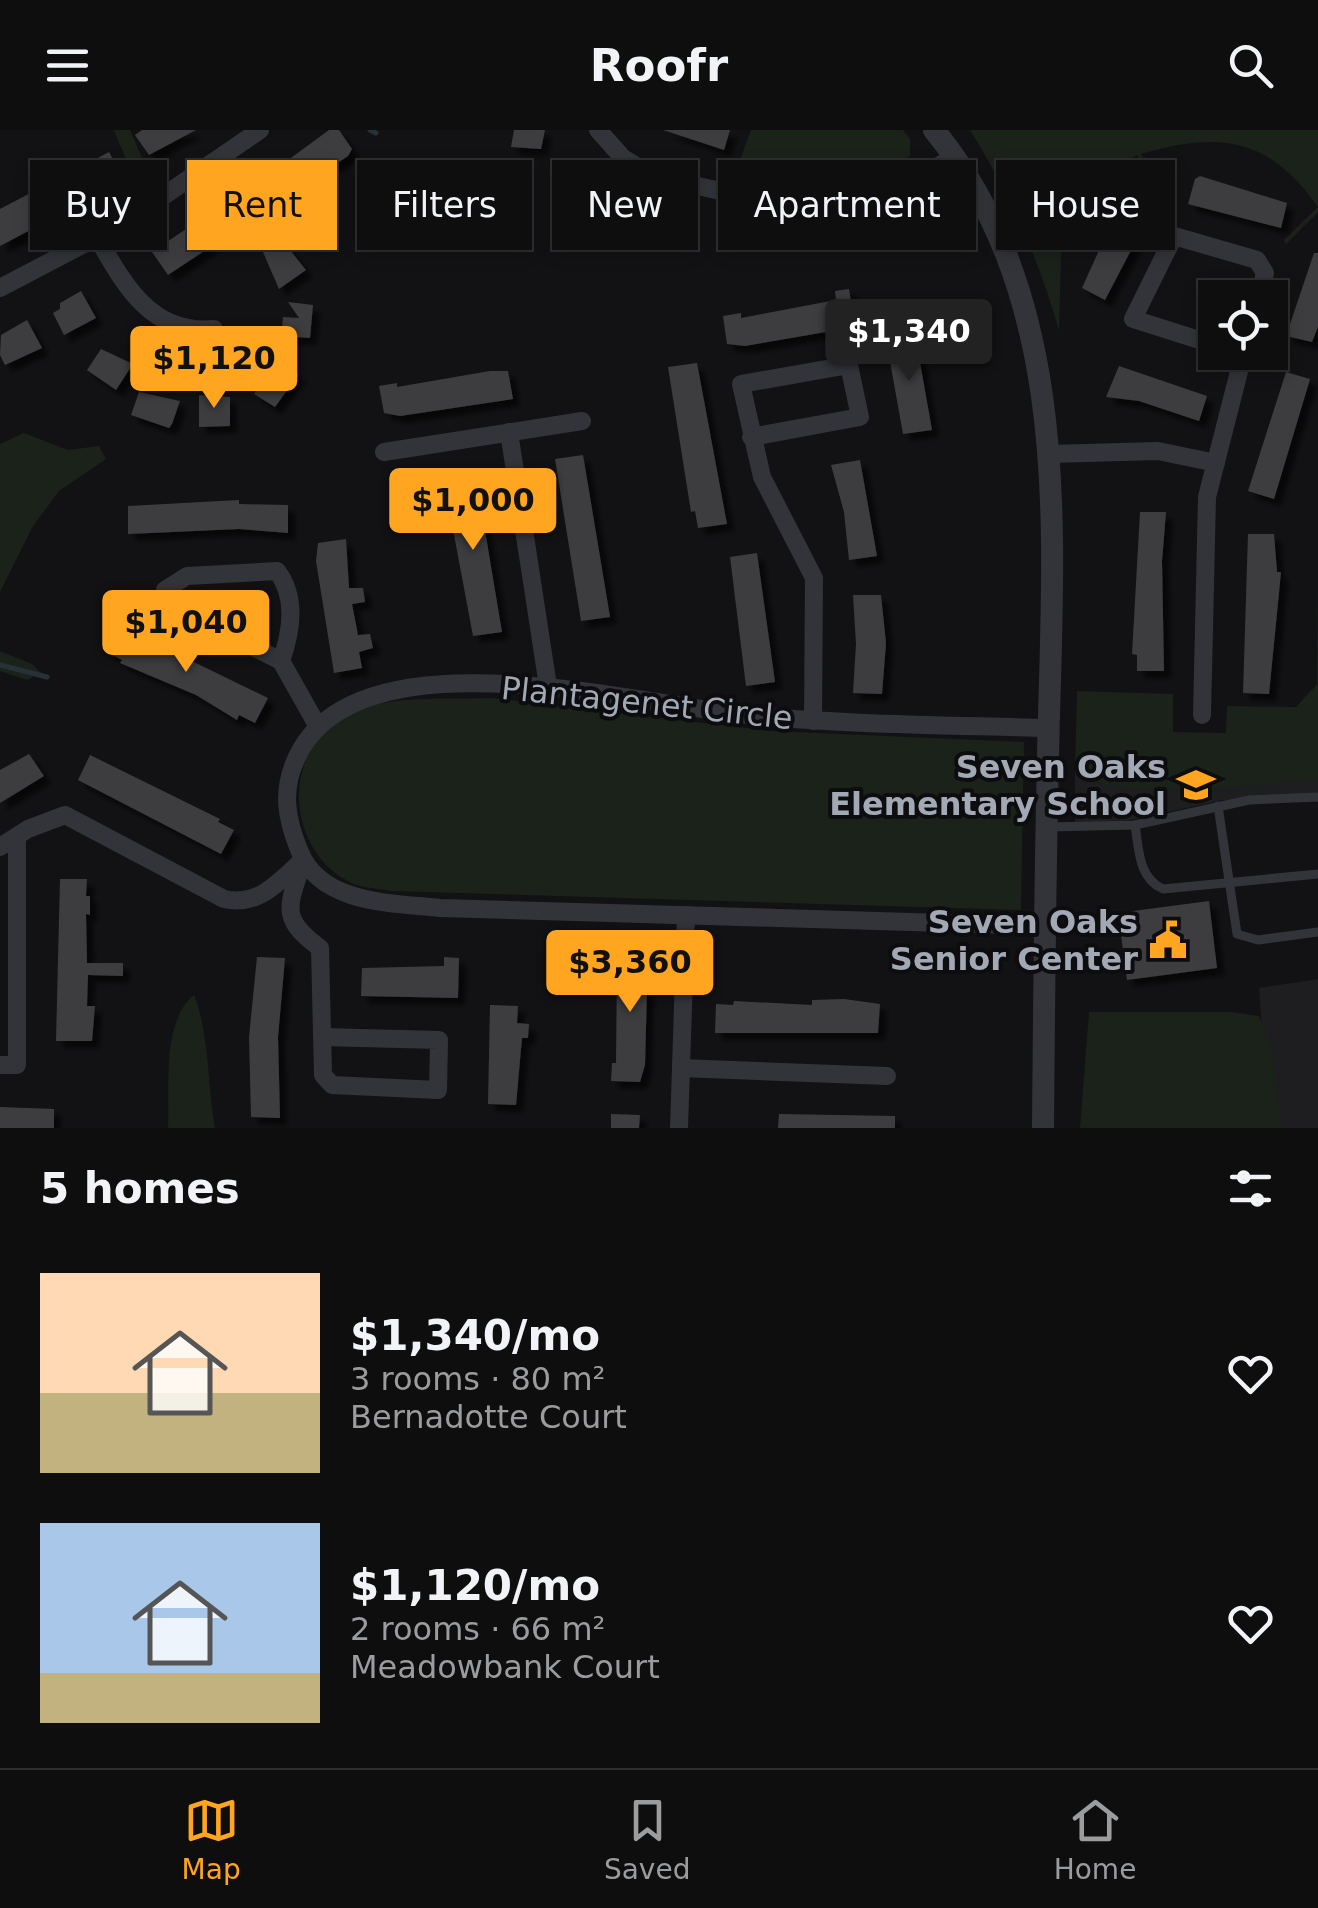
<!DOCTYPE html>
<meta charset="utf-8">
<style>
:root{--surface:#0e0e0f;--page:#171718;--text:#f1f3f6;--muted:#9b9c9e;--line:#2e2e2f;--accent:#ffa51f}
body{margin:0;font-family:"DejaVu Sans",sans-serif;background:var(--page);color:var(--text);height:100vh;display:flex;flex-direction:column;font-size:38px;white-space:nowrap}
*{box-sizing:border-box;margin:0}
p{font-size:32px;color:var(--muted)}
.icon{flex:none;width:55px;height:55px;fill:none;stroke:currentColor;stroke-width:2;stroke-linecap:round;stroke-linejoin:round}
.map{position:relative;height:998px;overflow:hidden}
.panel{display:flex;flex-direction:column;background:var(--surface);flex:1}
.panel>*{flex:none}
.top-card{position:absolute;left:30px;top:30px;width:1260px;height:90px;display:flex;gap:20px}
.buttons{position:absolute;left:1198px;top:150px;display:grid;gap:20px}
.buttons a{display:grid;place-items:center;width:90px;height:90px;border-radius:0px;background:var(--surface);box-shadow:0 5px 15px #0003,0 0 0 2px var(--line);font-size:50px}
.price{position:absolute;translate:-50% -85px;padding:0 22px;border-radius:10px;background:var(--accent);color:#111;font-size:32px;line-height:65px;filter:drop-shadow(0 2px 5px #0008)}
.price::after{content:'';position:absolute;left:50%;top:60px;width:30px;height:22px;margin-left:-15px;background:inherit;clip-path:polygon(0 0,100% 0,50% 100%)}
.price.selected{background:#222;color:#fff}
ul{padding:0;list-style:none}
li{display:flex;align-items:center;gap:30px;height:250px;padding:0 40px}
li span{display:grid;place-items:center;flex:none;width:280px;height:200px;border-radius:0px;color:#555}
li>.icon{margin-inline-start:auto}
span .icon{width:120px;height:120px;fill:#fffc;stroke-width:1}
li b{font-size:42px}
h2{display:flex;justify-content:space-between;align-items:center;height:120px;padding:0 40px;font-size:42px}
.chip{padding:0 35px;border-radius:0px;background:var(--surface);box-shadow:0 5px 15px #0003,0 0 0 2px var(--line);font-size:35px;line-height:90px}
.chip.selected{background:var(--accent);color:#111}
header{display:flex;justify-content:space-between;align-items:center;height:130px;padding:0 40px;background:var(--surface);font-size:45px;font-weight:700}
.tab-bar{display:flex;justify-content:space-around;align-items:center;height:140px;border-top:2px solid var(--line);background:var(--surface);font-size:28px;color:var(--muted)}
.tab-bar a{display:grid;justify-items:center;gap:5px}
.tab-bar .selected{color:var(--accent)}
.map>svg:first-child{display:block}
.built{fill:#1e1e21}
.green{fill:#1a221a}
.lines{fill:none;stroke-linecap:round;stroke-linejoin:round}
.stream{stroke:#273238;stroke-width:5}
.building{fill:#3c3d41;filter:url(#shadow)}
.service{stroke:#333439;stroke-width:9}
.minor{stroke:#333439;stroke-width:18}
.tertiary{stroke:#333439;stroke-width:22}
.labels{text-anchor:middle;stroke-width:8;stroke-linejoin:round;paint-order:stroke}
.street-label{font-size:32px;fill:#a2a9b5;stroke:#0d0d0f}
.poi-label{font-size:32px;font-weight:bold;fill:#a2a9b5;stroke:#0d0d0f;text-anchor:end}
</style>
<header><svg class="icon" aria-label="menu" viewBox="0 0 24 24"><path d="M4 6h16M4 12h16M4 18h16"/></svg>Roofr<svg class="icon" aria-label="search" viewBox="0 0 24 24"><circle cx="10" cy="10" r="6"/><path d="M15 15l6 6"/></svg></header>
<div class="map">
<svg width="1318" height="998" viewBox="0 0 1318 998">
<defs>
<filter id="shadow"><feDropShadow dx="7" dy="7" stdDeviation="2.5" flood-color="#0009"/></filter>
</defs>
<rect width="100%" height="100%" fill="#121214"/>
<g class="built">
<polygon points="1075,640 1318,640 1318,672 1223,670 1131,690 1075,693"/>
<polygon points="1318,849 1318,998 1269,998 1259,858"/>
</g>
<g class="green">
<polygon points="114,0 130,0 152,51 139,61"/>
<path d="M751,0h152l7,9v17c-63,45 -103,32 -174,15z"/>
<path d="M970,0h348v82l-32,32 -2,-4 34,-33c-48,-68 -96,-77 -177,-53l32,58 -4,2 -32,-59 -59,34 -16,32 -3,110c-20,-72 -50,-138 -89,-201z"/>
<polygon points="24,303 68,320 99,316 106,329 59,361 33,396 0,462 0,314"/>
<path d="M1318,451v199c-62,4 -171,20 -227,0l-3,-10h-13l2,-79 96,3v38l53,1 1,-27 69,1 21,-23z"/>
<polygon points="0,521 32,534 41,543 27,550 0,541"/>
<path d="M491,568l281,33 252,11 -3,168 -631,-19c-14,-3 -32,-3 -44,-11 -55,-31 -65,-115 -13,-157 39,-31 111,-23 158,-25z"/>
<path d="M194,865c16,41 13,89 21,133h-47c2,-40 -7,-106 26,-133z"/>
<polygon points="1089,882 1231,882 1259,886 1271,913 1282,998 1080,998"/>
</g>
<g class="lines">
<g class="stream">
<polyline points="370,0 376,3"/>
<polyline points="0,535 47,547"/>
</g>
</g>
<g class="building">
<polygon points="142,0 196,0 149,25 135,5"/>
<polygon points="329,0 339,0 352,19 348,26 168,145 152,122 232,68 236,72 270,51 283,40 280,36"/>
<polygon points="514,0 545,0 541,19 511,17"/>
<polygon points="663,0 730,0 724,20"/>
<polygon points="109,22 124,49 90,61 65,75 68,80 0,116 0,79 78,38 76,34 87,28 90,32"/>
<polygon points="1200,46 1287,73 1281,98 1188,74 1195,49"/>
<polygon points="1126,74 1149,86 1105,170 1082,158 1114,87 1118,89"/>
<polygon points="281,109 306,140 279,159 263,122"/>
<polygon points="1314,123 1318,123 1318,197 1312,212 1286,206"/>
<polygon points="849,159 855,197 745,216 727,214 723,186 741,183 741,188 836,170 835,161"/>
<polygon points="81,161 96,188 64,205 53,183 60,179 60,173"/>
<polygon points="288,172 313,175 310,208 281,206 283,187 299,188"/>
<polygon points="27,190 42,218 5,235 0,225 1,205"/>
<polygon points="915,204 932,300 903,304 886,209"/>
<polygon points="101,219 133,234 116,260 87,240"/>
<polygon points="270,227 298,245 275,277 254,264 268,242 262,239"/>
<polygon points="697,233 727,394 698,398 695,381 691,382 668,237"/>
<polygon points="1119,236 1207,266 1199,291 1139,271 1106,267"/>
<polygon points="490,241 508,241 513,269 400,286 384,283 379,256 397,253 397,257"/>
<polygon points="1286,242 1310,249 1274,369 1248,361"/>
<polygon points="139,262 180,271 172,294 169,298 131,285"/>
<polygon points="199,265 230,267 230,296 199,297"/>
<polygon points="583,325 610,487 581,491 555,329"/>
<polygon points="860,330 877,426 849,430 844,382 831,335"/>
<polygon points="475,341 502,502 473,506 446,362 450,362 448,345"/>
<polygon points="239,370 239,374 288,375 288,403 239,399 128,404 128,376"/>
<polygon points="1140,382 1166,382 1162,431 1164,541 1137,541 1137,525 1132,524"/>
<polygon points="1248,404 1274,404 1277,442 1281,442 1269,564 1243,563"/>
<polygon points="346,409 349,458 363,458 365,472 352,474 358,505 370,504 373,518 359,522 362,538 334,543 316,431 318,413"/>
<polygon points="757,423 775,552 746,556 730,427"/>
<polygon points="853,465 881,465 886,513 882,564 853,563 856,514"/>
<polygon points="120,496 268,568 255,593 239,585 237,590 196,565 120,533 122,530 107,522"/>
<polygon points="29,624 44,646 0,673 0,640"/>
<polygon points="90,625 220,689 218,692 234,700 221,724 78,650"/>
<polygon points="60,749 87,749 86,766 90,766 90,785 86,784 87,833 123,833 123,846 88,845 87,876 95,876 92,911 56,911"/>
<polygon points="1209,771 1217,838 1127,850 1118,783"/>
<polygon points="610,821 648,822 645,935 640,952 611,951 612,933 616,933 617,837 610,837"/>
<polygon points="257,827 285,828 278,907 280,988 251,987 249,907"/>
<polygon points="444,827 459,828 458,868 361,866 362,838 444,836"/>
<polygon points="844,869 880,874 878,903 715,903 716,874 733,875 734,871 812,875 812,870"/>
<polygon points="490,875 518,876 517,893 529,894 528,908 522,908 516,975 488,974"/>
<polygon points="0,977 54,979 54,998 0,998"/>
<polygon points="611,984 640,985 639,998 611,998"/>
<polygon points="779,984 895,986 895,998 778,998"/>
</g>
<g class="lines">
<g class="service">
<polyline points="1218,676 1237,804 1258,810 1318,802"/>
<path d="M1135,695c4,24 3,53 28,64l155,-15"/>
<polyline points="1049,697 1135,695 1249,670 1318,667"/>
</g>
<g class="minor">
<polyline points="598,0 623,28 652,46 812,81 880,69 956,26"/>
<path d="M98,109c27,47 54,96 116,90"/>
<polyline points="0,158 124,93 260,0"/>
<polyline points="1215,215 1133,189 1174,106 1257,130 1265,143 1259,168"/>
<polyline points="509,302 548,556"/>
<polyline points="751,307 860,287 849,235 741,254 762,347 814,448 813,591"/>
<polyline points="384,322 582,291"/>
<polyline points="1050,324 1158,321 1216,333"/>
<path d="M281,531c10,-28 16,-64 -4,-90l-90,5 -22,14 3,14 113,57 36,64"/>
<polyline points="1202,585 1207,367 1244,222"/>
<path d="M0,717l28,-18 37,-14 159,84c35,8 54,-17 79,-39"/>
<path d="M303,730c-13,44 -26,57 17,88l3,127 9,10 106,5 1,-50 -116,-3"/>
<path d="M1046,796l-606,-18c-48,-5 -119,-4 -140,-56 -14,-33 -19,-62 -3,-95 59,-126 331,-55 441,-43 103,11 207,11 310,14"/>
<polyline points="0,935 17,935 17,706"/>
<polyline points="681,938 887,946"/>
<polyline points="679,998 686,785"/>
</g>
<path class="tertiary" d="M934,0c143,175 118,416 114,627 -3,123 -4,247 -5,371"/>
</g>
<defs>
<g id="school-bare" transform="scale(3)"><path d="M0-5L7-2L0 1L-7-2ZM-4 1L0 2.5L4 1V4Q0 6-4 4Z" fill="#ffa51f" stroke="#0d0d0f" stroke-width="2.5" paint-order="stroke"/></g>
<g id="civic-bare" transform="scale(3)"><path d="M-.6-6.5H3V-4.5H.6V-3L4-1V1h2V6H-6V1h2V-1L-.6-3ZM-1.2 2.5V6h2.4V2.5Z" fill="#ffa51f" stroke="#0d0d0f" stroke-width="2.5" paint-order="stroke"/></g>
</defs>
<g fill-rule="evenodd">
<use href="#school-bare" x="1196" y="655"/>
<use href="#civic-bare" x="1168" y="810"/>
</g>
<g class="labels">
<g class="street-label">
<text transform="translate(647 573) rotate(6)" y="11">Plantagenet Circle</text>
</g>
<g class="poi-label">
<text x="1166" y="648">Seven Oaks<tspan x="1166" dy="37">Elementary School</tspan></text>
<text x="1138" y="803">Seven Oaks<tspan x="1138" dy="37">Senior Center</tspan></text>
</g>
</g>
</svg>
<div class="buttons">
<a><svg class="icon" aria-label="locate" viewBox="0 0 24 24"><circle cx="12" cy="12" r="6"/><path d="M12 2v4M12 18v4M2 12h4M18 12h4"/></svg></a>
</div>
<b class="price selected" style="left:909px;top:254px">$1,340</b>
<b class="price" style="left:214px;top:281px">$1,120</b>
<b class="price" style="left:473px;top:423px">$1,000</b>
<b class="price" style="left:186px;top:545px">$1,040</b>
<b class="price" style="left:630px;top:885px">$3,360</b>
<div class="top-card">
<a class="chip">Buy</a>
<a class="chip selected">Rent</a>
<a class="chip">Filters</a>
<a class="chip">New</a>
<a class="chip">Apartment</a>
<a class="chip">House</a>
</div>
</div>
<section class="panel">
<h2>5 homes<svg class="icon" aria-label="filters" viewBox="0 0 24 24"><path d="M4 7h16M4 17h16"/><circle cx="9" cy="7" r="2"/><circle cx="15" cy="17" r="2"/></svg></h2>
<ul>
<li><span style="background:linear-gradient(#ffd9b3 60%,#c2b280 0)"><svg class="icon" aria-label="home" viewBox="0 0 24 24"><path d="M3 11l9-7 9 7M6 9v11h12V9"/></svg></span><div><b>$1,340/mo</b><p>3 rooms · 80 m²</p><p>Bernadotte Court</p></div><svg class="icon" aria-label="heart" viewBox="0 0 24 24"><path d="M12 20l-8-8c-3-5 5-10 8-4 3-6 11-1 8 4z"/></svg></li>
<li><span style="background:linear-gradient(#a9c7e8 75%,#c2b280 0)"><svg class="icon" aria-label="home" viewBox="0 0 24 24"><path d="M3 11l9-7 9 7M6 9v11h12V9"/></svg></span><div><b>$1,120/mo</b><p>2 rooms · 66 m²</p><p>Meadowbank Court</p></div><svg class="icon" aria-label="heart" viewBox="0 0 24 24"><path d="M12 20l-8-8c-3-5 5-10 8-4 3-6 11-1 8 4z"/></svg></li>
</ul>
</section>
<nav class="tab-bar">
<a class="selected"><svg class="icon" aria-label="map" viewBox="0 0 24 24"><path d="M3 6l6-2 6 2 6-2v14l-6 2-6-2-6 2zM9 4v14M15 6v14"/></svg>Map</a>
<a><svg class="icon" aria-label="saved" viewBox="0 0 24 24"><path d="M7 4h10v16l-5-4-5 4z"/></svg>Saved</a>
<a><svg class="icon" aria-label="home" viewBox="0 0 24 24"><path d="M3 11l9-7 9 7M6 9v11h12V9"/></svg>Home</a>
</nav>
